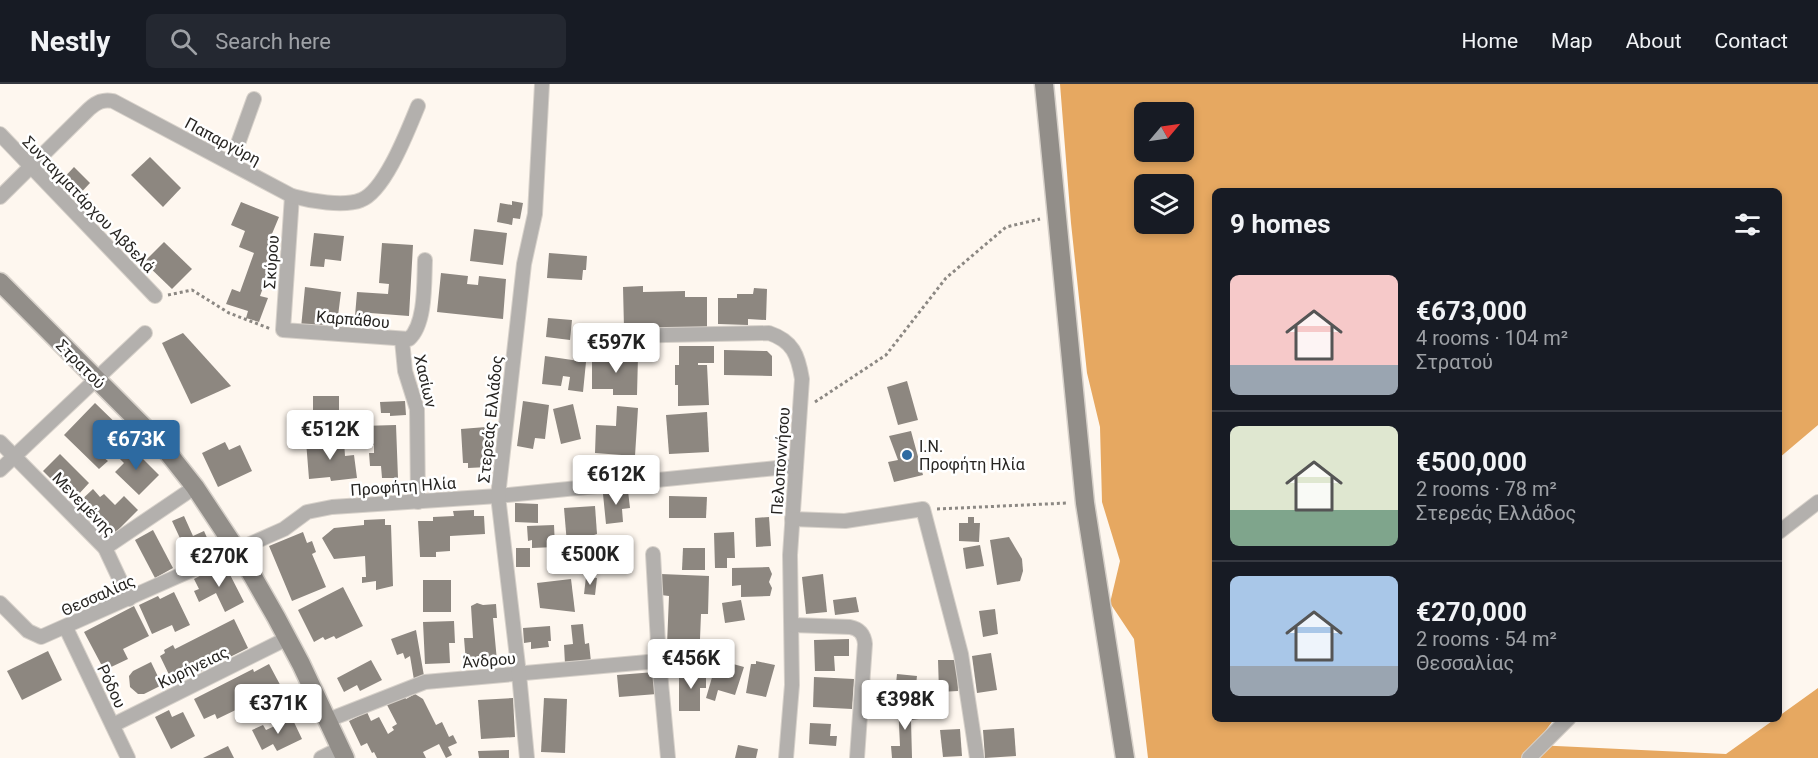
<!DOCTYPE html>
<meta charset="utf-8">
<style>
:root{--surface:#171b24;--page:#242831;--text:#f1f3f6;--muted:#9ea1a6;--line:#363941;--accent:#2d6aa1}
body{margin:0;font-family:Roboto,sans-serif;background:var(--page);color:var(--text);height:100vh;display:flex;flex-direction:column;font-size:22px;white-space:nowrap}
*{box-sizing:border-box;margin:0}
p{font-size:20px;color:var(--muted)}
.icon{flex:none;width:33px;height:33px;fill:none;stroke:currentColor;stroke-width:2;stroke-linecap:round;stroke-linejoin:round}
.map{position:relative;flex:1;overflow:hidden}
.sheet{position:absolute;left:1212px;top:104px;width:570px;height:534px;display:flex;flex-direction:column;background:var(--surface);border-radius:9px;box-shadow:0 3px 9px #0003}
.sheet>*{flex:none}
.needle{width:39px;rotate:61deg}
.tools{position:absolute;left:1134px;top:18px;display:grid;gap:12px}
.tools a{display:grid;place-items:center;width:60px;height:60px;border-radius:9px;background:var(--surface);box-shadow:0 3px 9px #0003;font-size:30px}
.price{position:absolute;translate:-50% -51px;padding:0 14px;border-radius:6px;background:#fff;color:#222;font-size:20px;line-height:39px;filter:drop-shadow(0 2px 3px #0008)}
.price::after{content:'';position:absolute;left:50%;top:36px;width:18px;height:14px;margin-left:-9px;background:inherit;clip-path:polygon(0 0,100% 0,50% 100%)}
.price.active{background:var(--accent);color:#fff}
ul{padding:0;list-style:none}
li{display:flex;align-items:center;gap:18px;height:150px;padding:0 18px}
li+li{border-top:2px solid var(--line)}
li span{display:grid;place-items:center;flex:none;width:168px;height:120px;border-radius:9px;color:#555}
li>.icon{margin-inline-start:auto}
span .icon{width:72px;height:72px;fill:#fffc;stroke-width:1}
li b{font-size:26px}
h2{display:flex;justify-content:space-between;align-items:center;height:72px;padding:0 18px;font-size:26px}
header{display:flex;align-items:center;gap:36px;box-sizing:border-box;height:84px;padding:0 30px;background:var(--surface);border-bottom:2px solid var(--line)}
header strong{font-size:28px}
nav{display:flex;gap:33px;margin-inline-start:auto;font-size:21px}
.search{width:420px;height:54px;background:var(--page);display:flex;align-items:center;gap:15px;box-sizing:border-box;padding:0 21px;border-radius:9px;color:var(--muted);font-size:22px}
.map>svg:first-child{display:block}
.forest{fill:#e6a861;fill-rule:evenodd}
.building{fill:#8d8780}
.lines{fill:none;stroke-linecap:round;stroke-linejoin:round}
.street-casing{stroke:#d7d1ca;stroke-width:16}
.secondary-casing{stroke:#d7d1ca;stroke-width:21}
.path{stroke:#8c8883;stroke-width:3;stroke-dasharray:3 3;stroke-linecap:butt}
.street{stroke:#b3b0ad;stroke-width:14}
.secondary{stroke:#928e89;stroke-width:18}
.poi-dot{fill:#2d6aa1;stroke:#fff;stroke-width:2}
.labels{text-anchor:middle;stroke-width:5;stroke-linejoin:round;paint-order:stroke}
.street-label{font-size:16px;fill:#272522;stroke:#fff}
.poi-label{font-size:16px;fill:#272522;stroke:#fff;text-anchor:start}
</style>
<header>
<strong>Nestly</strong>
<div class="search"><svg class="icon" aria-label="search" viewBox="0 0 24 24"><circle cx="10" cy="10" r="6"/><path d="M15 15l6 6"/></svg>Search here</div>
<nav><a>Home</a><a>Map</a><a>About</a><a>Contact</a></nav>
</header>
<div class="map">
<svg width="1818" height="674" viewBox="0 0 1818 674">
<rect width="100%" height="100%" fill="#fef7ef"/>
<path class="forest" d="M1060,0h758v341l-39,33v-268h-564v528l339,1 -19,26 191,9 49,-35 4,-1v-2l39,-28v70h-670l-14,-119 -24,-36 10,-42 -18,-59 -2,-75 -13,-54 -16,-150zM1144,28h40v40h-40zM1144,100h40v40h-40z"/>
<g class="building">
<polygon points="150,73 181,104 163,123 131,91"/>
<polygon points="74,83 90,99 76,114 60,98"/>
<polygon points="512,117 523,119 520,135 513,134 512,141 497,138 500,119 512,121"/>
<polygon points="241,118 279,133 269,157 274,159 268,174 273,176 260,212 268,214 259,238 246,234 248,227 226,220 232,205 240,208 254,169 239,163 245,147 231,141"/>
<polygon points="474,145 507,149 503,181 470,177"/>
<polygon points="314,149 344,152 341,177 325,175 324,183 310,182"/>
<polygon points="164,158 192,185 172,205 144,178"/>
<polygon points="382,159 413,161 409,232 370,229 370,233 355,232 357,208 388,210 389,200 379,199"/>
<polygon points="549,169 587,172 586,186 583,186 582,196 547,194"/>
<polygon points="441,189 468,192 467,200 478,201 479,192 506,195 503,235 437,228"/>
<polygon points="643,202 643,208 685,207 685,213 707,213 707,243 624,244 623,203"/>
<polygon points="305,203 341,208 336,248 301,244"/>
<polygon points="754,204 767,205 766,236 748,235 748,241 718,240 718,214 737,214 737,210 753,210"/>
<polygon points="548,234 572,236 570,256 546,253"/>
<polygon points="183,249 231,302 191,320 162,259"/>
<polygon points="679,262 714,262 714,279 698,279 698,281 707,281 709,321 678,322 678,301 675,301 675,281 679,281"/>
<polygon points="724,266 767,267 772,272 772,292 724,291"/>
<polygon points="545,272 586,278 583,308 568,306 570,293 563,292 561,302 542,300"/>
<polygon points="592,272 638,272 637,311 613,311 613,305 592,305"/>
<polygon points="907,297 918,336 898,341 887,303"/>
<polygon points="313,312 339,312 339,352 307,352 306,334 310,334 310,329 313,329"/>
<polygon points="405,317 406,331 390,332 390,329 381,329 380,318"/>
<polygon points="523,317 549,321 545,355 535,354 533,365 517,362"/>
<polygon points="95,319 126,349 103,373 108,377 99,385 64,351"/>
<polygon points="573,320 581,355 561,360 553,325"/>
<polygon points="617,322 638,324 635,372 595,369 596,341 616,342"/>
<polygon points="707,328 709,368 669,370 666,331"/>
<polygon points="396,341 398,394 382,394 381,382 370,382 369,369 374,369 374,361 361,362 361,342"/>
<polygon points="486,343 488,383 468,384 468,379 463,379 461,345"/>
<polygon points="911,347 923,391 894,398 888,378 898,376 889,352"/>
<polygon points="327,355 327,359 344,357 345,372 354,371 357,394 331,397 330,393 309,395 306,357"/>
<polygon points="225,358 229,366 240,361 252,387 218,403 202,369"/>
<polygon points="131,363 159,391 139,411 115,388 124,379 119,374"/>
<polygon points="60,370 89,399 77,412 66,400 61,405 43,387"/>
<polygon points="582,373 614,375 613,387 581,384"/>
<polygon points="93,405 100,413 104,410 115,421 124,412 138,426 110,454 76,421"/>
<polygon points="628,407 630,424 622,425 623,438 606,440 603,410"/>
<polygon points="669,412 707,413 706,434 669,434"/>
<polygon points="515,419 538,420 538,439 515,438"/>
<polygon points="595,422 597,450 567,460 564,424"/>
<polygon points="474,426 474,432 484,432 485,450 450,452 450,467 436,468 436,473 420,473 418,437 433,437 433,433 454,432 453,427"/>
<polygon points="184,432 193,452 204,447 213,467 191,478 172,437"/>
<polygon points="769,433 771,462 756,463 755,434"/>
<polygon points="968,433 974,433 974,439 980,439 979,458 959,457 959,439 968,439"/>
<polygon points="385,435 385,441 391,441 393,502 376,506 376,497 362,499 362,493 366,493 365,472 334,475 322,454 334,444 364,441 364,436"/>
<polygon points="554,441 555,463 532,464 532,456 528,457 527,442"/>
<polygon points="153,446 173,484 155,494 135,456"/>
<polygon points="303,448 307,459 312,457 316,468 312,470 326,503 292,517 269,462"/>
<polygon points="734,448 735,474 727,474 727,484 715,484 714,449"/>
<polygon points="1009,453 1022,475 1023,487 1020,497 997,501 990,456"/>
<polygon points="980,461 984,482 966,485 963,464"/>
<rect x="516" y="464" width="14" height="19"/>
<polygon points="683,464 705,464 705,486 682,486"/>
<polygon points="224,479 244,518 225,528 216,509 199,518 194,507 199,505 194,495"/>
<polygon points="769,483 772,490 769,498 772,504 770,512 741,513 741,501 732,502 732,484"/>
<polygon points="661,490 709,492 708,530 701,530 700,555 686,555 686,562 667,561 669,512 661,511"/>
<polygon points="823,490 827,528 806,530 802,493"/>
<polygon points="586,493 597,494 595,511 584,510"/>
<polygon points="571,495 575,528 540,524 537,499"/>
<rect x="423" y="496" width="28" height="32"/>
<polygon points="343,503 363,542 336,555 334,552 325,556 323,553 314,558 298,526"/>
<polygon points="174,508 190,541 175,548 172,541 152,550 139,521 158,512 160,515"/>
<polygon points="856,513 859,528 835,531 833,516"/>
<polygon points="741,516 745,536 725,539 722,519"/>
<polygon points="477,519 483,521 496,520 497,534 493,534 497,577 466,579 464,554 473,554 471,522"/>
<polygon points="134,522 149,552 123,565 128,575 109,584 101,580 84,548"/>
<polygon points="995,525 998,550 983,553 979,527"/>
<polygon points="234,535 248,564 174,601 160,572 165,569 164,566 173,561 175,565"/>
<polygon points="454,537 455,559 449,559 450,579 425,580 423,538"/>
<polygon points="583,540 585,560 589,559 591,578 565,580 564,561 573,560 571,541"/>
<polygon points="550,542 551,557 548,557 549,563 531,565 531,558 524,559 523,544"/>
<polygon points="416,546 424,592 414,596 410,572 405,575 403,569 397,571 391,555"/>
<polygon points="849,555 849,572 834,572 835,587 815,587 814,556"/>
<polygon points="48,567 62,596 22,616 7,587"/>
<polygon points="991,569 997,606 977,609 972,572"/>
<polygon points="371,576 382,596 360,607 357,601 344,608 337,594"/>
<polygon points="938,576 957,576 958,607 939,608"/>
<polygon points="756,577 775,581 766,613 746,609 751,580 756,580"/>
<polygon points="151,578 162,601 144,610 138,610 130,603 129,592 133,587"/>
<polygon points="726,578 744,583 735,611 718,606 715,617 706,614 715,583 724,585"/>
<polygon points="269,580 293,625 277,634 268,616 246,627 244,622 217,635 215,630 204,635 194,615 253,585 254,588"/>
<polygon points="679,587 706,587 706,604 700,604 700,627 679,627"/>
<polygon points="655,588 657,610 619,613 617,591"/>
<polygon points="897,590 917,592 915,610 895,609"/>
<polygon points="814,593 854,595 852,625 813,623"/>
<polygon points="415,610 423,615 436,641 442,638 449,653 453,651 457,659 448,663 452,671 446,674 439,660 423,668 426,674 377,674 374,668 372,669 367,659 361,662 349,637 367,628 371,637 379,633 388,650 394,646 392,643 397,640 386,619 404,611 406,615"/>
<polygon points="513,614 515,653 481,655 478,616"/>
<polygon points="544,614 567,615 565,669 541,668"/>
<polygon points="898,620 918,620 919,635 911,636 912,674 892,674 891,662 900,662"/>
<polygon points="169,626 172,633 183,628 195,652 171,665 155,633"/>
<polygon points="292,634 302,655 277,667 273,660 262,666 252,646 263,641 266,646"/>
<polygon points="810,639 831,640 830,652 837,652 836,662 809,660"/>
<polygon points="1014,644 1016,672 985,674 983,646"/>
<polygon points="960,645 962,672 943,673 940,646"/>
<polygon points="738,661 758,665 756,674 735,674"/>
<polygon points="228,662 234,674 203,674"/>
<polygon points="509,666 509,674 479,674 478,667"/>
</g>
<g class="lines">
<g class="street-casing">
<g id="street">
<polyline points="0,50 155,212"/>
<polyline points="231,79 254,15"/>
<path d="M292,112l-9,134 126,9c17,-15 15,-57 16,-79"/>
<path d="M0,113l89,-88c8,-7 14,-10 24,-8l179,95c18,5 52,11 69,4 24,-9 47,-70 57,-94"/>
<path d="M618,252l151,-3c24,8 29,22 33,46l-12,176 2,130 -6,73"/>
<polyline points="402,256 405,287 417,325 418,418"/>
<polyline points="0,358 105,464 129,515"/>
<polyline points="0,386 145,249"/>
<polyline points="792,435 845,437 923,425 961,570 977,674"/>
<polyline points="1779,448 1818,418"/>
<polyline points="105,464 195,403"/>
<polyline points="653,470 659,577 668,674"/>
<polyline points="0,519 28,547 41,553 284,445 307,428 332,423 498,412 796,382"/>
<path d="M792,541l58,2c10,2 14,7 15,17l-8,114"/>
<polyline points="66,544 128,674"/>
<polyline points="328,636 425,598 659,577"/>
<polyline points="113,641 288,554"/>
<polyline points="321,674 341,664"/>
<polyline points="527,674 519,590 498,412 524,180 535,130 542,0"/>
<polyline points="1529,674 1569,634"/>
</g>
</g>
<g class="secondary-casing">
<g id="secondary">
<polyline points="1044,0 1085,419 1125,674"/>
<polyline points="0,198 161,360 195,403 244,477 276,533 301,580 345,674"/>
</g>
</g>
<g class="path">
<polyline points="168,211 192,206 229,229 271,245"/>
<polyline points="815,318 886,271 946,194 1006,143 1040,135"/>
<polyline points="937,425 1068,419"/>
</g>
<use href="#street" class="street"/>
<use href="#secondary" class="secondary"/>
</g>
<circle class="poi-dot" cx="907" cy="371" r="6"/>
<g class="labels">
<g class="street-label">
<text transform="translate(223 57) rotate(28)" y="6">Παπαργύρη</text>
<text transform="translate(89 120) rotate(46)" y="6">Συνταγματάρχου Αβδελά</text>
<text transform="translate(271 178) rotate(-86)" y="6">Σκύρου</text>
<text transform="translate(353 235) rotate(5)" y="6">Καρπάθου</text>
<text transform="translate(81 280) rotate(45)" y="6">Στρατού</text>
<text transform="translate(426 297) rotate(77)" y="6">Χασίων</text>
<text transform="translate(490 335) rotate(-84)" y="6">Στερεάς Ελλάδος</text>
<text transform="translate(780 377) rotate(-86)" y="6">Πελοποννήσου</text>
<text transform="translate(403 402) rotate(-4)" y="6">Προφήτη Ηλία</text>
<text transform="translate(84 420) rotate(46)" y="6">Μενεμένης</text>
<text transform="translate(98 511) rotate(-24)" y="6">Θεσσαλίας</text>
<text transform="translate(489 576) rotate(-5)" y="6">Άνδρου</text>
<text transform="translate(193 583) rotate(-26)" y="6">Κυρήνειας</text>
<text transform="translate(112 602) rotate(65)" y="6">Ρόδου</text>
</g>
<g class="poi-label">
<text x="919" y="368">Ι.Ν.<tspan x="919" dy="18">Προφήτη Ηλία</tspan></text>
</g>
</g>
</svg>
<div class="tools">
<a><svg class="needle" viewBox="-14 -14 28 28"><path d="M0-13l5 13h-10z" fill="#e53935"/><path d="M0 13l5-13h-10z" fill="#9ea1a6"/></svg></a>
<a><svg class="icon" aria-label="layers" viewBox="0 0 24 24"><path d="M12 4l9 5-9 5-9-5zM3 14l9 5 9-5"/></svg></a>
</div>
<b class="price" style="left:616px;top:290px">€597K</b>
<b class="price" style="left:330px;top:377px">€512K</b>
<b class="price active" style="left:136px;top:387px">€673K</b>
<b class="price" style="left:616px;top:422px">€612K</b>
<b class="price" style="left:590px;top:502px">€500K</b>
<b class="price" style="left:219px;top:504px">€270K</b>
<b class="price" style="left:691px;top:606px">€456K</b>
<b class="price" style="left:905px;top:647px">€398K</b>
<b class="price" style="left:278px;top:651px">€371K</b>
<section class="sheet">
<h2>9 homes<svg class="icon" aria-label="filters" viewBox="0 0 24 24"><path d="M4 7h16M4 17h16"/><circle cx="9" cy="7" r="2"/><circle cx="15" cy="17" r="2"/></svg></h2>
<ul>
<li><span style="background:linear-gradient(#f6c9c9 75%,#9aa5b1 0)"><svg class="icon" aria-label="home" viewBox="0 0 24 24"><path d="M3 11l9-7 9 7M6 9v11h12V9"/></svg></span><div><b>€673,000</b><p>4 rooms · 104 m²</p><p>Στρατού</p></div></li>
<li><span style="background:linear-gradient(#dfe7d0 70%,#7fa58c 0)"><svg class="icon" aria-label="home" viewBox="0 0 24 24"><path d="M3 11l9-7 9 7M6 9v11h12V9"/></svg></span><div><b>€500,000</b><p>2 rooms · 78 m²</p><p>Στερεάς Ελλάδος</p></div></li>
<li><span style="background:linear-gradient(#a9c7e8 75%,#9aa5b1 0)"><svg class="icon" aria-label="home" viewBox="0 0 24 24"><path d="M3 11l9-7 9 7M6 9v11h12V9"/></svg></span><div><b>€270,000</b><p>2 rooms · 54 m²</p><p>Θεσσαλίας</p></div></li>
</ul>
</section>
</div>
